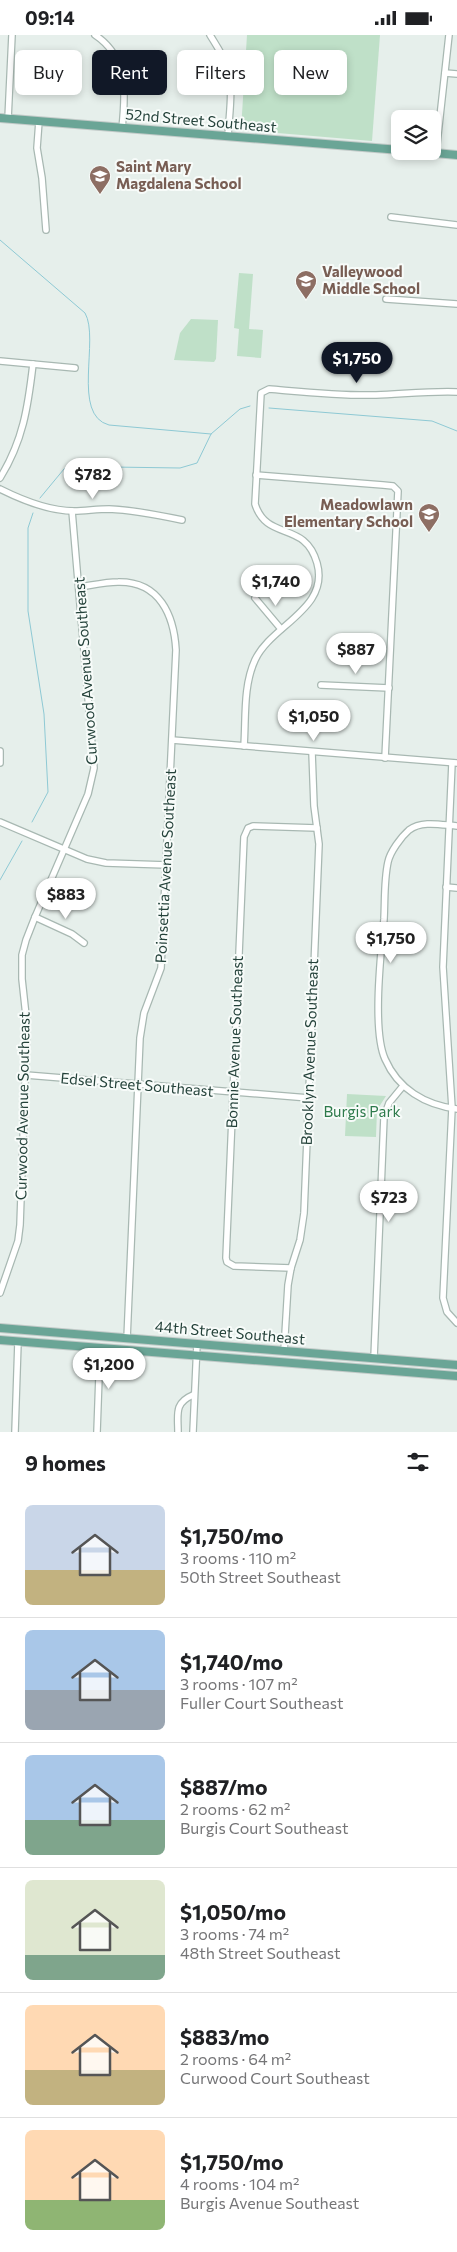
<!DOCTYPE html>
<meta charset="utf-8">
<style>
:root{--surface:#fff;--page:#f6f6f6;--text:#202124;--muted:#757577;--line:#e0e0e0;--accent:#111827}
body{margin:0;font-family:Commissioner,sans-serif;background:var(--page);color:var(--text);height:100vh;display:flex;flex-direction:column;font-size:19px;white-space:nowrap}
*{box-sizing:border-box;margin:0}
p{font-size:16px;color:var(--muted)}
.icon{flex:none;width:28px;height:28px;fill:none;stroke:currentColor;stroke-width:2;stroke-linecap:round;stroke-linejoin:round}
.map{position:relative;height:1397px;overflow:hidden}
.panel{display:flex;flex-direction:column;background:var(--surface);flex:1}
.panel>*{flex:none}
.guide{position:absolute;left:15px;top:15px;width:428px;height:45px;display:flex;gap:10px}
.buttons{position:absolute;left:391px;top:75px;display:grid;gap:10px}
.buttons a{display:grid;place-items:center;width:50px;height:50px;border-radius:8px;background:var(--surface);box-shadow:0 2px 8px #0003;font-size:25px}
.price{position:absolute;translate:-50% -42px;padding:0 11px;border-radius:18px;background:#fff;color:#222;font-size:16px;line-height:32px;filter:drop-shadow(0 1px 2px #0008)}
.price::after{content:'';position:absolute;left:50%;top:30px;width:15px;height:11px;margin-left:-8px;background:inherit;clip-path:polygon(0 0,100% 0,50% 100%)}
.price.current{background:var(--accent);color:#fff}
ul{padding:0;list-style:none}
li{display:flex;align-items:center;gap:15px;height:125px;padding:0 25px}
li+li{border-top:1px solid var(--line)}
li span{display:grid;place-items:center;flex:none;width:140px;height:100px;border-radius:8px;color:#555}
li>.icon{margin-inline-start:auto}
span .icon{width:60px;height:60px;fill:#fffc;stroke-width:1}
li b{font-size:21px}
h2{display:flex;justify-content:space-between;align-items:center;height:60px;padding:0 25px;font-size:21px}
.chip{padding:0 18px;border-radius:8px;background:var(--surface);box-shadow:0 2px 8px #0003;font-size:18px;line-height:45px}
.chip.current{background:var(--accent);color:#fff}
.status{display:flex;justify-content:space-between;align-items:center;height:35px;padding:0 25px;background:var(--surface);direction:ltr}
.status svg{height:14px;fill:currentColor}
.map>svg:first-child{display:block}
.green{fill:#bfe0c8}
.lines{fill:none;stroke-linecap:round;stroke-linejoin:round}
.stream{stroke:#8ec9d4;stroke-width:1}
.minor-casing{stroke:#a8b8b2;stroke-width:8}
.major-casing{stroke:#c2cac8;stroke-width:10}
.minor{stroke:#fff;stroke-width:5.5}
.major{stroke:#6aa596;stroke-width:8}
.labels{text-anchor:middle;stroke-width:4;stroke-linejoin:round;paint-order:stroke}
.street-label{font-size:15px;fill:#24423a;stroke:#f7fbf9}
.education-label{font-size:15px;font-weight:bold;fill:#785e54;stroke:#f7fbf9;text-anchor:start}
.park-label{font-size:15px;fill:#2d7a4b;stroke:#f7fbf9}
</style>
<div class="status"><b>09:14</b><svg viewBox="0 0 49 12"><path d="M0 12V9h3v3zM5 12V6h3v6zM10 12V3h3v9zM15 12V0h3v12zM26 1h20v11H26zM47 4h2v5h-2z"/></svg></div>
<div class="map">
<svg width="457" height="1397" viewBox="0 0 457 1397">
<rect width="100%" height="100%" fill="#e6efeb"/>
<g class="green">
<polygon points="247,0 380,0 372,106 241,95"/>
<polygon points="239,238 253,239 249,294 263,295 261,323 237,321 239,294 234,293"/>
<polygon points="191,284 218,285 216,324 214,327 174,325 180,298"/>
<polygon points="347,1059 386,1061 377,1075 376,1102 345,1101"/>
</g>
<g class="lines">
<g class="stream">
<path d="M0,205l85,73c15,26 -14,102 24,112l102,9"/>
<polyline points="269,373 432,386 457,396"/>
<polyline points="40,463 64,434 74,426 87,434 112,432 180,433 197,428 211,399 240,374 250,371"/>
<polyline points="32,787 48,757 44,679 28,576 28,493 33,478"/>
<polyline points="0,845 22,806"/>
</g>
<g class="minor-casing">
<g id="minor">
<path d="M95,0c33,22 31,57 27,93"/>
<path d="M210,0c6,10 13,20 17,31 7,22 2,48 1,71"/>
<polyline points="445,38 457,39"/>
<polyline points="8,84 12,0"/>
<polyline points="39,86 37,113 42,143 46,195"/>
<polyline points="436,118 449,0"/>
<polyline points="391,182 457,190"/>
<polyline points="386,264 457,269"/>
<polyline points="0,326 75,333"/>
<polyline points="256,440 383,450 393,451 398,456 385,723"/>
<path d="M0,443c23,-37 28,-71 33,-114"/>
<path d="M0,454c22,11 48,22 74,22 11,0 23,-2 35,-2 24,1 49,6 73,11"/>
<path d="M80,552c13,-2 26,-5 38,-5 42,-1 56,34 58,68l-15,318 -17,45 -4,25 -13,301"/>
<polyline points="255,563 281,594"/>
<polyline points="321,650 389,653"/>
<polyline points="172,705 457,728"/>
<path d="M244,711c2,-28 -1,-60 11,-86 16,-35 75,-51 62,-97 -12,-43 -50,-21 -62,-59l6,-111 8,-4c35,3 71,7 107,6 27,-1 54,-4 81,-3"/>
<polyline points="0,716 0,728"/>
<polyline points="452,728 443,932 452,1073 443,1263 447,1277 457,1288"/>
<polyline points="0,787 87,824 106,828 167,830"/>
<path d="M457,791c-15,-1 -35,-6 -48,4 -8,7 -19,22 -21,32 -4,18 -3,38 -4,57 -3,34 -12,111 1,140 13,30 40,46 72,50"/>
<polyline points="446,852 457,853"/>
<polyline points="35,882 72,899 84,908"/>
<polyline points="26,1040 309,1063"/>
<polyline points="291,1233 234,1231 227,1227 226,1223 244,802 248,793 253,791 317,793"/>
<polyline points="0,1258 18,1206 20,1190 27,990 22,944 22,920 26,905 35,882 88,759 94,733 72,476"/>
<polyline points="284,1316 288,1250 291,1233 300,1205 304,1178 319,809 314,771 312,717"/>
<polyline points="374,1323 384,1082 389,1068 403,1051"/>
<polyline points="15,1397 18,1307"/>
<polyline points="97,1397 100,1313"/>
<path d="M178,1397c0,-18 -4,-29 15,-37"/>
<polyline points="193,1397 197,1309"/>
</g>
</g>
<g class="major-casing">
<g id="major">
<polyline points="0,83 400,115"/>
<polyline points="414,116 457,120"/>
<polyline points="0,1293 457,1330"/>
<polyline points="0,1305 457,1341"/>
</g>
</g>
<use href="#minor" class="minor"/>
<use href="#major" class="major"/>
</g>
<defs>
<g id="school-pin" transform="scale(1.125)"><path d="M0 17L-7.5 6A9.5 9.5 0 1 1 7.5 6Z" fill="#8d6e63" stroke="#f7fbf9"/><path d="M0-5L7-2L0 1L-7-2ZM-4 1L0 2.5L4 1V4Q0 6-4 4Z" fill="#fff"/></g>
</defs>
<g fill-rule="evenodd">
<use href="#school-pin" x="100" y="141"/>
<use href="#school-pin" x="306" y="246"/>
<use href="#school-pin" x="429" y="479"/>
</g>
<g class="labels">
<g class="street-label">
<text transform="translate(201 86) rotate(5)" y="5">52nd Street Southeast</text>
<text transform="translate(86 636) rotate(-94)" y="5">Curwood Avenue Southeast</text>
<text transform="translate(166 831) rotate(-87)" y="5">Poinsettia Avenue Southeast</text>
<text transform="translate(235 1007) rotate(-88)" y="5">Bonnie Avenue Southeast</text>
<text transform="translate(310 1017) rotate(-88)" y="5">Brooklyn Avenue Southeast</text>
<text transform="translate(137 1050) rotate(5)" y="5">Edsel Street Southeast</text>
<text transform="translate(23 1071) rotate(-89)" y="5">Curwood Avenue Southeast</text>
<text transform="translate(230 1298) rotate(5)" y="5">44th Street Southeast</text>
</g>
<g class="education-label">
<text x="116" y="137">Saint Mary<tspan x="116" dy="17">Magdalena School</tspan></text>
<text x="322" y="242">Valleywood<tspan x="322" dy="17">Middle School</tspan></text>
<text x="413" y="475" text-anchor="end">Meadowlawn<tspan x="413" dy="17">Elementary School</tspan></text>
</g>
<g class="park-label">
<text x="362" y="1082">Burgis Park</text>
</g>
</g>
</svg>
<div class="buttons">
<a><svg class="icon" aria-label="layers" viewBox="0 0 24 24"><path d="M12 4l9 5-9 5-9-5zM3 14l9 5 9-5"/></svg></a>
</div>
<b class="price current" style="left:357px;top:349px">$1,750</b>
<b class="price" style="left:93px;top:465px">$782</b>
<b class="price" style="left:276px;top:572px">$1,740</b>
<b class="price" style="left:356px;top:640px">$887</b>
<b class="price" style="left:314px;top:707px">$1,050</b>
<b class="price" style="left:66px;top:885px">$883</b>
<b class="price" style="left:391px;top:929px">$1,750</b>
<b class="price" style="left:389px;top:1188px">$723</b>
<b class="price" style="left:109px;top:1355px">$1,200</b>
<div class="guide">
<a class="chip">Buy</a>
<a class="chip current">Rent</a>
<a class="chip">Filters</a>
<a class="chip">New</a>
</div>
</div>
<section class="panel">
<h2>9 homes<svg class="icon" aria-label="filters" viewBox="0 0 24 24"><path d="M4 7h16M4 17h16"/><circle cx="9" cy="7" r="2"/><circle cx="15" cy="17" r="2"/></svg></h2>
<ul>
<li><span style="background:linear-gradient(#c9d6e8 65%,#c2b280 0)"><svg class="icon" aria-label="home" viewBox="0 0 24 24"><path d="M3 11l9-7 9 7M6 9v11h12V9"/></svg></span><div><b>$1,750/mo</b><p>3 rooms · 110 m²</p><p>50th Street Southeast</p></div></li>
<li><span style="background:linear-gradient(#a9c7e8 60%,#9aa5b1 0)"><svg class="icon" aria-label="home" viewBox="0 0 24 24"><path d="M3 11l9-7 9 7M6 9v11h12V9"/></svg></span><div><b>$1,740/mo</b><p>3 rooms · 107 m²</p><p>Fuller Court Southeast</p></div></li>
<li><span style="background:linear-gradient(#a9c7e8 65%,#7fa58c 0)"><svg class="icon" aria-label="home" viewBox="0 0 24 24"><path d="M3 11l9-7 9 7M6 9v11h12V9"/></svg></span><div><b>$887/mo</b><p>2 rooms · 62 m²</p><p>Burgis Court Southeast</p></div></li>
<li><span style="background:linear-gradient(#dfe7d0 75%,#7fa58c 0)"><svg class="icon" aria-label="home" viewBox="0 0 24 24"><path d="M3 11l9-7 9 7M6 9v11h12V9"/></svg></span><div><b>$1,050/mo</b><p>3 rooms · 74 m²</p><p>48th Street Southeast</p></div></li>
<li><span style="background:linear-gradient(#ffd9b3 65%,#c2b280 0)"><svg class="icon" aria-label="home" viewBox="0 0 24 24"><path d="M3 11l9-7 9 7M6 9v11h12V9"/></svg></span><div><b>$883/mo</b><p>2 rooms · 64 m²</p><p>Curwood Court Southeast</p></div></li>
<li><span style="background:linear-gradient(#ffd9b3 70%,#8fb573 0)"><svg class="icon" aria-label="home" viewBox="0 0 24 24"><path d="M3 11l9-7 9 7M6 9v11h12V9"/></svg></span><div><b>$1,750/mo</b><p>4 rooms · 104 m²</p><p>Burgis Avenue Southeast</p></div></li>
</ul>
</section>
